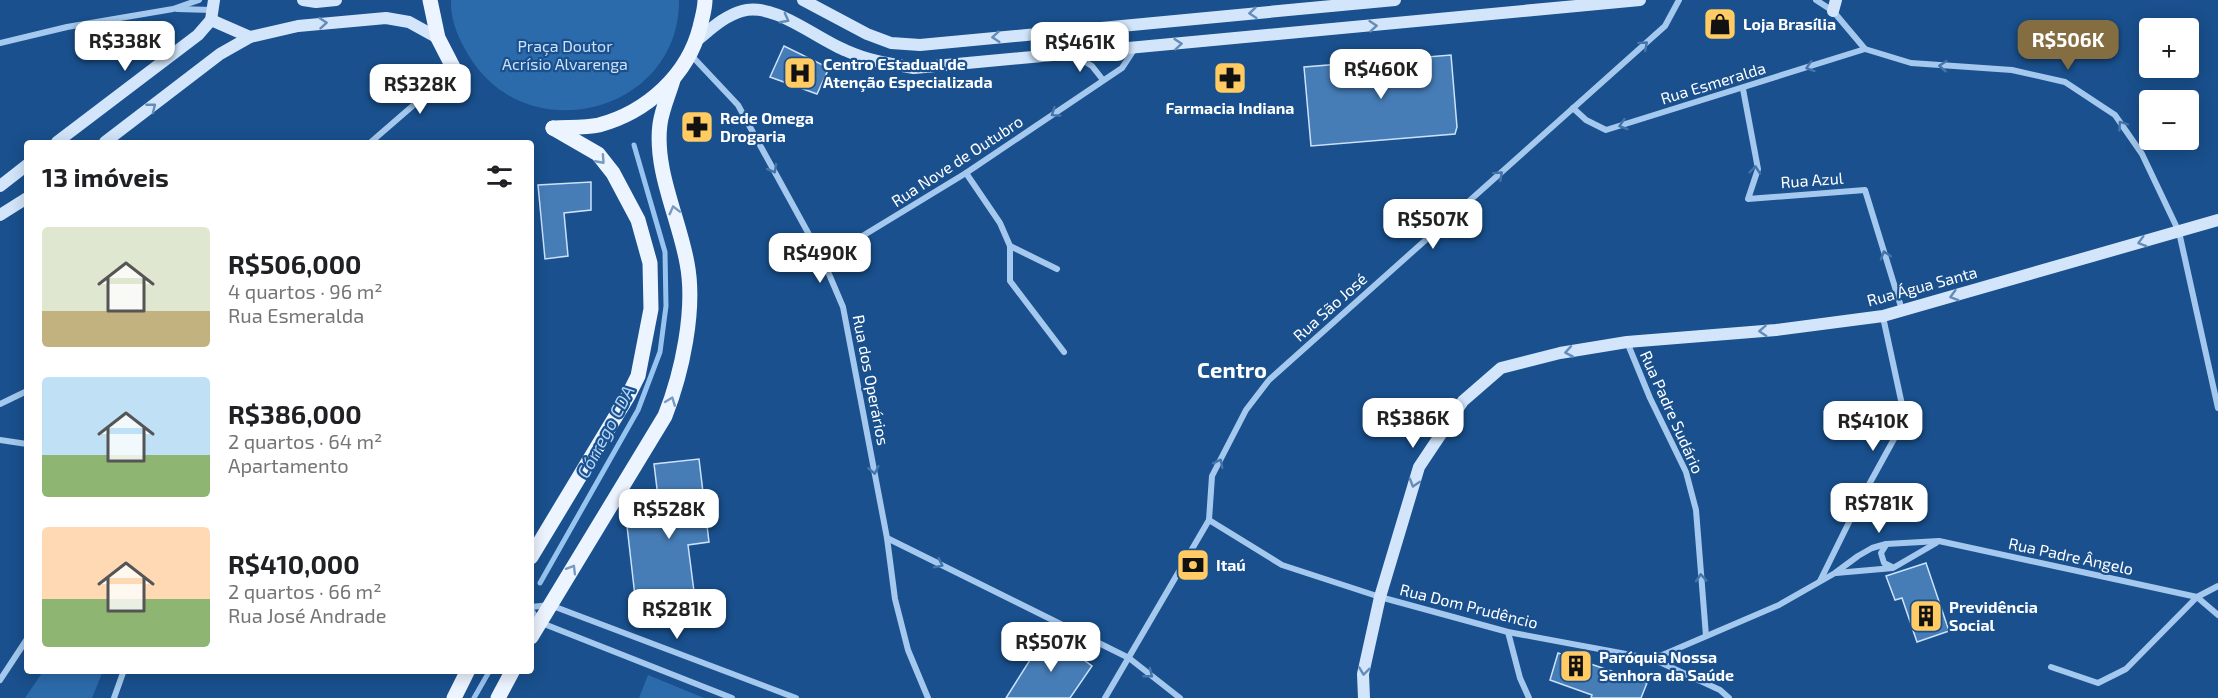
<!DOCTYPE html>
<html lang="pt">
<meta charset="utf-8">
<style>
:root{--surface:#fff;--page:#f2f2f2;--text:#202124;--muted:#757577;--accent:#846d40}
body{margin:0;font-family:"Exo 2",sans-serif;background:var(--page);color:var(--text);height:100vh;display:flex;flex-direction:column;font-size:22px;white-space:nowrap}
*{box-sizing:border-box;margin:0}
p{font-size:20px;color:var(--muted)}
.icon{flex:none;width:33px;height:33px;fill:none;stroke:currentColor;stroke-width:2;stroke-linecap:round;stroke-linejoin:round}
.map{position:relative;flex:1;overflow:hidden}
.panel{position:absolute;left:24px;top:140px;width:510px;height:534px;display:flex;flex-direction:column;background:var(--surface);border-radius:6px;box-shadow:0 3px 15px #0003}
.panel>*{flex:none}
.buttons{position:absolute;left:2139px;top:18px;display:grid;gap:12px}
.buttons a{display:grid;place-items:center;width:60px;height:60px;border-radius:6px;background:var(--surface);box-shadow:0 3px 15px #0003;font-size:30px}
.price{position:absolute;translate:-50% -51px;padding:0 14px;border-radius:12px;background:#fff;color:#222;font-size:20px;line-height:39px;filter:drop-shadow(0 2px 3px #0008)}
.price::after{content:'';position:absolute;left:50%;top:36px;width:18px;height:14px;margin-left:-9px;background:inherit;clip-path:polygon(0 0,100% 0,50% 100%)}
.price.selected{background:var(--accent);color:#fff}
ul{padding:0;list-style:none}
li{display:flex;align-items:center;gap:18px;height:150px;padding:0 18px}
li span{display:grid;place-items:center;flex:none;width:168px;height:120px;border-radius:6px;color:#555}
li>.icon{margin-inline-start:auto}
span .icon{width:72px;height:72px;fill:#fffc;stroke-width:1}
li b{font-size:26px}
h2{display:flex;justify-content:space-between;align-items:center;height:72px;padding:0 18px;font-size:26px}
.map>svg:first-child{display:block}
.green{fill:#2c6bab}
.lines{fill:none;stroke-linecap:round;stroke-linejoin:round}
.stream{stroke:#98c4f0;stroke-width:5}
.building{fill:#467db7;stroke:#cbe2fa;stroke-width:1.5}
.street{stroke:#a5c9ee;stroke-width:6}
.secondary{stroke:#d2e5fa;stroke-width:12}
.primary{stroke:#ecf4ff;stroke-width:15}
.oneway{stroke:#638cb9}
.oneway2{stroke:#4374aa}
.oneway3{stroke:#789ac0}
.labels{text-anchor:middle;stroke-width:4.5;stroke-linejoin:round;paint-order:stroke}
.poi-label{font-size:16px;font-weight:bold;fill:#fff;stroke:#19508d;text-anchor:start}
.park-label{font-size:16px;fill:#cbe2fa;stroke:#19508d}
.street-label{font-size:16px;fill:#fff;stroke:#19508d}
.water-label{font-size:18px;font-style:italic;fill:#b1d3f5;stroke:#19508d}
.district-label{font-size:22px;font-weight:bold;fill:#fff;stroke:#19508d}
</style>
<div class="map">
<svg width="2218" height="698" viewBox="0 0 2218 698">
<rect width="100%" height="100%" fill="#19508d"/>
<g class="green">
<path d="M451,0h228c1,113 -152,152 -210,56 -10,-16 -19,-36 -18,-56z"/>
<polygon points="44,670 103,670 103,671 92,698 25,698"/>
<polygon points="648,675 704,698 639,698"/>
</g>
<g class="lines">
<g class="stream">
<polyline points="540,583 638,410 660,352 666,306 665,252 634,145"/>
<polyline points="474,698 490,670"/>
</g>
</g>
<g class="building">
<polygon points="784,46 829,68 817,94 770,77"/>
<polygon points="1451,55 1457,127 1455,134 1311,146 1304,67"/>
<polygon points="591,182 591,210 564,213 568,256 545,259 538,185"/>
<polygon points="699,459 709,542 688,545 696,607 637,614 627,526 661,522 654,464"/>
<polygon points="1926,563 1949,631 1917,642 1902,598 1895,600 1886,576"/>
<polygon points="1047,633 1092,666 1070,698 1006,698"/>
<polygon points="1558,653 1647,683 1641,698 1591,698 1592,695 1550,680"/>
</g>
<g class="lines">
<g class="street">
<polyline points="1816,0 1833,11 1865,49 1911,63 2012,70 2065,82 2115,115 2142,154 2179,232 2218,408"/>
<polyline points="177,9 212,10"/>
<polyline points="0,43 67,27 173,9 199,0"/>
<polyline points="691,55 738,105 823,260 843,307 887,538 895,599 908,650 928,698"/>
<polyline points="1074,55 1092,66 1103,80"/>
<polyline points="1743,89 1758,169 1748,199 1865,190 1902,310"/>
<polyline points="1573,108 1586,120 1606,130 1865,49"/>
<polyline points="371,142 454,70"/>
<polyline points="966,173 1000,223 1010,246 1010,281 1064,352"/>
<polyline points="1010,246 1057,269"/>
<polyline points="823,260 966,173 1122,68 1135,48"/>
<polyline points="1627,342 1650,398 1686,472 1696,510 1706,636"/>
<polyline points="0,404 27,391"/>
<polyline points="0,440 27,444"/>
<polyline points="1209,520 1282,565 1380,597 1508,632 1653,659 1720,690 1729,698"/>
<polyline points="887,538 1129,658 1180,698"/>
<polyline points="1886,545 1881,553 1884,563 1892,567"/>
<polyline points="1836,573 1893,568 1936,543"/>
<polyline points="1820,581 1855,510 1894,439 1904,414 1883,317"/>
<polyline points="531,607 550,605 796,698"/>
<polyline points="531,610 539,622 732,698"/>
<polyline points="1508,632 1520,678 1529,698"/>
<polyline points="1653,659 1779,605 1835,573 1858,556 1872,548 1886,544 1939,541 2197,597 2218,615"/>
<polyline points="2051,667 2098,683 2126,669 2197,597 2218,586"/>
<polyline points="0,680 27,639"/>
<polyline points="114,698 124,670"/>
<polyline points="1105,698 1209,520 1212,476 1246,410 1269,380 1665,26 1679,0"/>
</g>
<g class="secondary">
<polyline points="303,0 316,2 336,0"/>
<polyline points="803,0 867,34 891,43 920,45 1395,0"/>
<polyline points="1833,11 1836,0"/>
<polyline points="211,20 250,37"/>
<path d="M696,41c14,-11 28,-25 46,-30 31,-10 76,29 105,40 22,10 44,13 67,17l726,-68"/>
<polyline points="57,142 198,35 211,20 214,0"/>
<polyline points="105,142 220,54 250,37 298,26 386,18 409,22 438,38"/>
<polyline points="0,186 27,165"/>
<polyline points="0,215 27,198"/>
<polyline points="1364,698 1363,674 1380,597 1419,467 1463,401 1501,368 1560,353 1627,342 1776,330 1883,316 2218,220"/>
</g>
<g class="primary">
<polyline points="430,0 438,38 454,69"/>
<path d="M553,128c15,-1 32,0 46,-3 48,-13 89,-50 101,-98 2,-9 5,-18 5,-27"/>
<polyline points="531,557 628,396 638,376 651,309 650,263 638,220 613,173 598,154 553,128"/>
<path d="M531,637l134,-221c17,-43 31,-107 22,-153 -8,-45 -33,-93 -27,-139 2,-15 9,-30 13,-44"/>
<polyline points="454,698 468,670"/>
<polyline points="498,698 513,670"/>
</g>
</g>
<defs><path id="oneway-chevron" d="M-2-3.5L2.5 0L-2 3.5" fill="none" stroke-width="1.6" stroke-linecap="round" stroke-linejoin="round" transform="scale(1.5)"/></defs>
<g class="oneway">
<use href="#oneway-chevron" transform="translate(1253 13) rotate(175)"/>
<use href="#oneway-chevron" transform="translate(785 19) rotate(28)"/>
<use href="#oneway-chevron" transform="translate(323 23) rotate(-5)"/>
<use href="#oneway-chevron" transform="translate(1373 26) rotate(-5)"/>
<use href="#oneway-chevron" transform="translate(996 37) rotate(175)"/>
<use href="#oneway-chevron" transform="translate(1178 44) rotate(-5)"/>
<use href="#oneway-chevron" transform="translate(152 107) rotate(-38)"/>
<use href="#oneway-chevron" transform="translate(2142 242) rotate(164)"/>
<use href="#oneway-chevron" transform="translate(1954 296) rotate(164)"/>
<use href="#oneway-chevron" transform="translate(1763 331) rotate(176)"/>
<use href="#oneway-chevron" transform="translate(1569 352) rotate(170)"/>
<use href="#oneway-chevron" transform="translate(1414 483) rotate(107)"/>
<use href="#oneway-chevron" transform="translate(1364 671) rotate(97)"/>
</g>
<g class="oneway2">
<use href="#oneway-chevron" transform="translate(1644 45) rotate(-41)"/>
<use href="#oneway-chevron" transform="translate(1943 66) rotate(-176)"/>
<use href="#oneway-chevron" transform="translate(1810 67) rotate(162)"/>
<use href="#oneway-chevron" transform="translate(1055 113) rotate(146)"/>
<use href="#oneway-chevron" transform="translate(1623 125) rotate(163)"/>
<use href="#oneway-chevron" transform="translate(2122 125) rotate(-125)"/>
<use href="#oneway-chevron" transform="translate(773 169) rotate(61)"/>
<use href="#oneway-chevron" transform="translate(1755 170) rotate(-85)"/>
<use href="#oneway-chevron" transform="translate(1499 175) rotate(-42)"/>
<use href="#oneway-chevron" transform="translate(1885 255) rotate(-107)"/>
<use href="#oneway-chevron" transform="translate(1219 463) rotate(-63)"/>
<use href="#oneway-chevron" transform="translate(874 470) rotate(79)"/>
<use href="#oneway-chevron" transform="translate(939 564) rotate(26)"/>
<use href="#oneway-chevron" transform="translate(1701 578) rotate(-94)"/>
<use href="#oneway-chevron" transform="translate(1149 674) rotate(38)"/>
</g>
<g class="oneway3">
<use href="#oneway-chevron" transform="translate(601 160) rotate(48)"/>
<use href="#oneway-chevron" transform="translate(674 210) rotate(-104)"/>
<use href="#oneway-chevron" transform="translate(671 401) rotate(-69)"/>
<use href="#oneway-chevron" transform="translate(572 569) rotate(-59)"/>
</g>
<defs>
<g id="shop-square" transform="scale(1.725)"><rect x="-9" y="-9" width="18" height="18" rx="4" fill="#ffcb62" stroke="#19508d"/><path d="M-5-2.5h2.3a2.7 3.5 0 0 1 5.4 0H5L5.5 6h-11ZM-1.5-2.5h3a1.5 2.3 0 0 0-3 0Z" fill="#111"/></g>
<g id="hospital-square" transform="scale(1.725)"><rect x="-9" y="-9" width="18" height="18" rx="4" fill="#ffcb62" stroke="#19508d"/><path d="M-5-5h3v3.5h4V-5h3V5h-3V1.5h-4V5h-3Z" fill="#111"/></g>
<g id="pharmacy-square" transform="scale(1.725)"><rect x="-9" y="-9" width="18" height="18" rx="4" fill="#ffcb62" stroke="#19508d"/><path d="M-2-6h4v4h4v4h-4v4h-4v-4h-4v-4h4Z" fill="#111"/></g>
<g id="bank-square" transform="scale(1.725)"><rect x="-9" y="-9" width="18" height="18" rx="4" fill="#ffcb62" stroke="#19508d"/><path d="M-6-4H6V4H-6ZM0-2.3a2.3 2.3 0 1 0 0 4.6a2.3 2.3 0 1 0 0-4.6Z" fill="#111"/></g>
<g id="building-square" transform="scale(1.725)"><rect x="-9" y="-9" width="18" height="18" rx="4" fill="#ffcb62" stroke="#19508d"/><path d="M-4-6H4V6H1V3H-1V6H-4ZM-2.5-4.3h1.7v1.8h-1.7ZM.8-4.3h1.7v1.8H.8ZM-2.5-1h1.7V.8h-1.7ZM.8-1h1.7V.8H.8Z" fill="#111"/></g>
</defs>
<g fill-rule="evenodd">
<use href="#shop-square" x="1720" y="24"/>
<use href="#hospital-square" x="800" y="73"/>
<use href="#pharmacy-square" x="1230" y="78"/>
<use href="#pharmacy-square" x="697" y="127"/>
<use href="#bank-square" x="1193" y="565"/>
<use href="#building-square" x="1926" y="616"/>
<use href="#building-square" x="1576" y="666"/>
</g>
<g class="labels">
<g class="poi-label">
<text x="1743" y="30">Loja Brasília</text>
<text x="823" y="70">Centro Estadual de<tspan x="823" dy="18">Atenção Especializada</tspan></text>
<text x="1230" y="114" text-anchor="middle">Farmacia Indiana</text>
<text x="720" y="124">Rede Omega<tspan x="720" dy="18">Drogaria</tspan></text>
<text x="1216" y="571">Itaú</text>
<text x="1949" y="613">Previdência<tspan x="1949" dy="18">Social</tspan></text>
<text x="1599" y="663">Paróquia Nossa<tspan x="1599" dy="18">Senhora da Saúde</tspan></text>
</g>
<g class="park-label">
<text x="565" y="52">Praça Doutor<tspan x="565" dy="18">Acrísio Alvarenga</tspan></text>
</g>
<g class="street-label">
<text transform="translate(1713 83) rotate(-17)" y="6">Rua Esmeralda</text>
<text transform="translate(957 161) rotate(-33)" y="6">Rua Nove de Outubro</text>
<text transform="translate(1812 180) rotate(-4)" y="6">Rua Azul</text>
<text transform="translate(1922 286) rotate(-15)" y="6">Rua Água Santa</text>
<text transform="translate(1330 307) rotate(-42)" y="6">Rua São José</text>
<text transform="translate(871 380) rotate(79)" y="6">Rua dos Operários</text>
<text transform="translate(1672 412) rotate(66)" y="6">Rua Padre Sudário</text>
<text transform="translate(2071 556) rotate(12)" y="6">Rua Padre Ângelo</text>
<text transform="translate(1469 606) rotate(14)" y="6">Rua Dom Prudêncio</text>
</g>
<g class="water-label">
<text transform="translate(606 432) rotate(-62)" y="6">Córrego CDA</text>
</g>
<g class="district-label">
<text x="1232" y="378">Centro</text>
</g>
</g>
</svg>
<div class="buttons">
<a>+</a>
<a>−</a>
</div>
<b class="price selected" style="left:2068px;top:71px">R$506K</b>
<b class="price" style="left:125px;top:72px">R$338K</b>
<b class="price" style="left:1080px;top:73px">R$461K</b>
<b class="price" style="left:1381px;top:100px">R$460K</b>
<b class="price" style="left:420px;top:115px">R$328K</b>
<b class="price" style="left:1433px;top:250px">R$507K</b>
<b class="price" style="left:820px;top:284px">R$490K</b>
<b class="price" style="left:1413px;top:449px">R$386K</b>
<b class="price" style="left:1873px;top:452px">R$410K</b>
<b class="price" style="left:1879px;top:534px">R$781K</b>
<b class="price" style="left:669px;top:540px">R$528K</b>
<b class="price" style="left:677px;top:640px">R$281K</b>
<b class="price" style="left:1051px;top:673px">R$507K</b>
<section class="panel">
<h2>13 imóveis<svg class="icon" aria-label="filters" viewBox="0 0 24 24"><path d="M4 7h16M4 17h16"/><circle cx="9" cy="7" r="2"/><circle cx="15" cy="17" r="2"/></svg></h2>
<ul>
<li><span style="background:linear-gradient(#dfe7d0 70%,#c2b280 0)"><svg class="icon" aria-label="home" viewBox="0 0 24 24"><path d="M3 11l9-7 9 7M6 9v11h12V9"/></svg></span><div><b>R$506,000</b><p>4 quartos · 96 m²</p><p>Rua Esmeralda</p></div></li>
<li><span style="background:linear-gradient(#bfe0f5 65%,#8fb573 0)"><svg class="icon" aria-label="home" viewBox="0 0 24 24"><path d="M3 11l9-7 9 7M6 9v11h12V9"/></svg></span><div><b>R$386,000</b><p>2 quartos · 64 m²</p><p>Apartamento</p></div></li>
<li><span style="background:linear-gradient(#ffd9b3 60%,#8fb573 0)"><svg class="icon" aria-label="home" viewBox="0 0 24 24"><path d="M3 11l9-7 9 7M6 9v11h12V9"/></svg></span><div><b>R$410,000</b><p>2 quartos · 66 m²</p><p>Rua José Andrade</p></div></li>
</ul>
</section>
</div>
